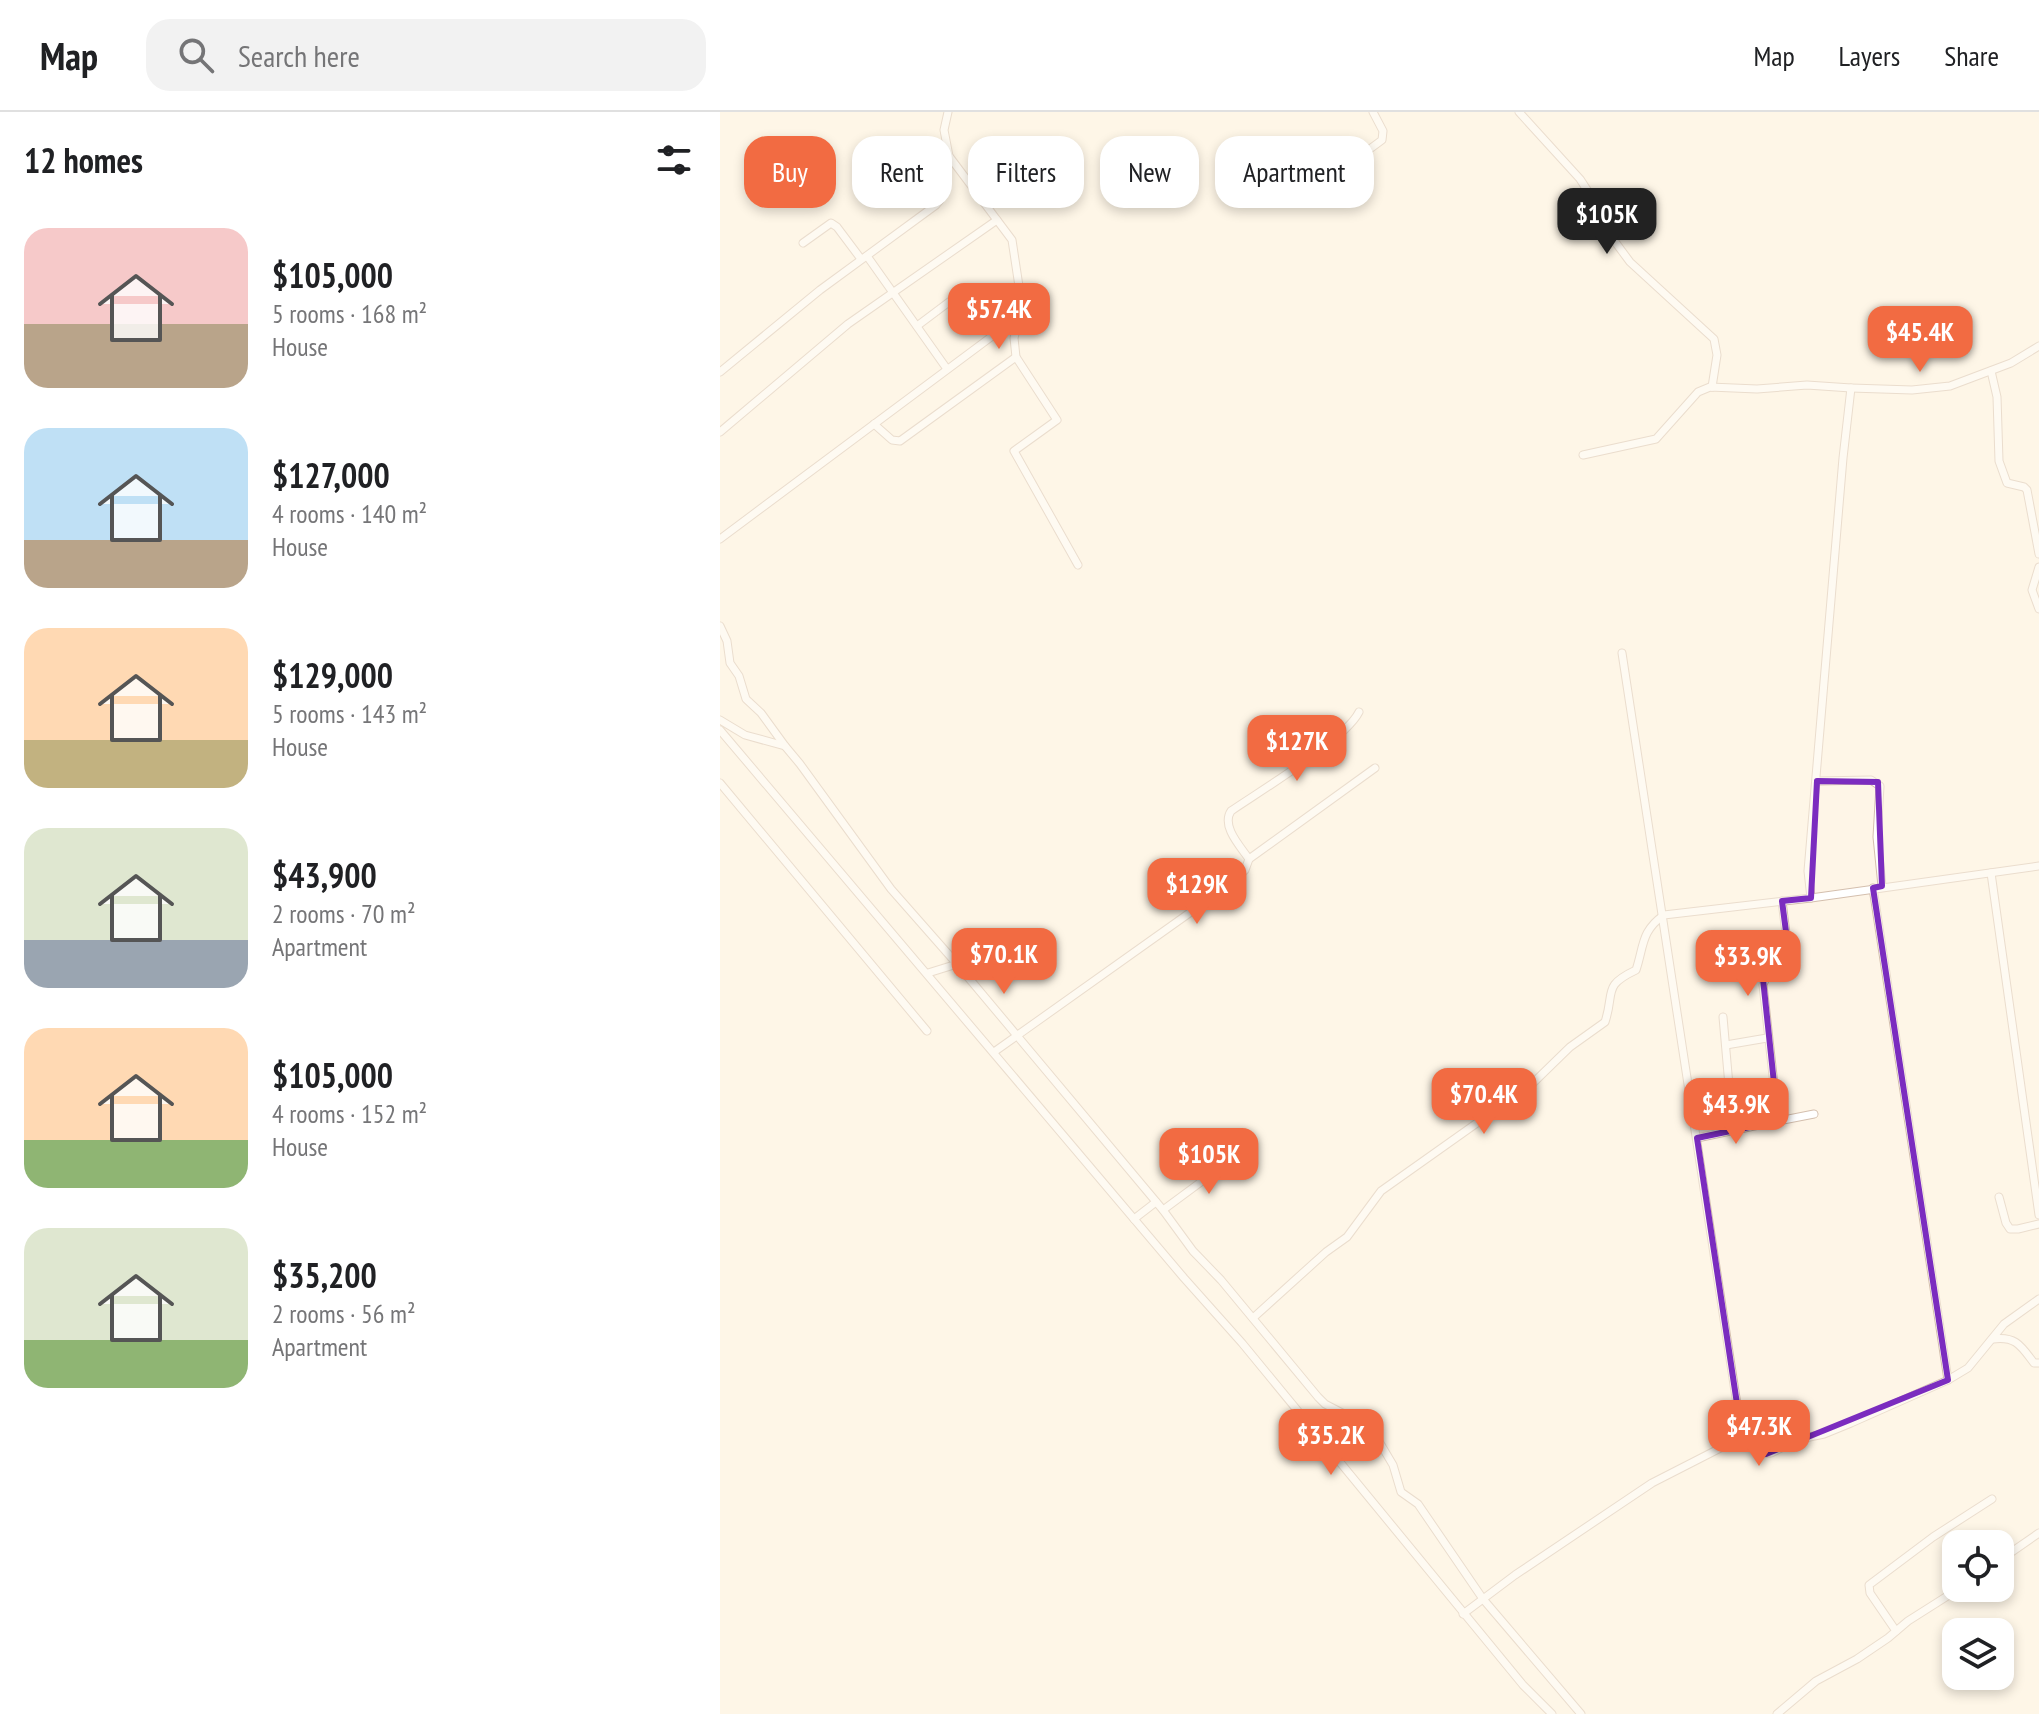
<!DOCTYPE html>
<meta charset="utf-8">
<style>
:root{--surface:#fff;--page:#f2f2f2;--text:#202124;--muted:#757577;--line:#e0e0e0;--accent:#f26b42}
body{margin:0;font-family:"PT Sans Narrow",sans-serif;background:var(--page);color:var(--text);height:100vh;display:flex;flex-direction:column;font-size:30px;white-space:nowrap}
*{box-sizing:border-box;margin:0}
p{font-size:26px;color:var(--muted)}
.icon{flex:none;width:44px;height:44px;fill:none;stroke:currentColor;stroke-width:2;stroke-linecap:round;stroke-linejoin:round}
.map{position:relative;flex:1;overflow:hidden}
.side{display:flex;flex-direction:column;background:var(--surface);width:720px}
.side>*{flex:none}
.top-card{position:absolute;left:24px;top:24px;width:760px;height:72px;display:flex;gap:16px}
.tools{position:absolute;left:1222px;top:1418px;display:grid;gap:16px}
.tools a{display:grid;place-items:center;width:72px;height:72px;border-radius:16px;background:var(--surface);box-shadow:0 4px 12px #0003;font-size:40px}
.price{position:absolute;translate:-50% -68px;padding:0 18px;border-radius:16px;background:var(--accent);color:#fff;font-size:26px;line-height:52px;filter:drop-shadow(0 2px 4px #0008)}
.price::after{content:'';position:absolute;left:50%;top:48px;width:24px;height:18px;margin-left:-12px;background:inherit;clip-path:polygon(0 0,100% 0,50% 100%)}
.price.active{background:#222;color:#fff}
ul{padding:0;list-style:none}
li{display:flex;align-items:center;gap:24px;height:200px;padding:0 24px}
li span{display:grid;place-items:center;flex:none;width:224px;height:160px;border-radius:24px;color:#555}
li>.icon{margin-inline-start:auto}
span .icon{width:96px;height:96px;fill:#fffc;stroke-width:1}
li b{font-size:34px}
h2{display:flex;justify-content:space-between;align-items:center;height:96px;padding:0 24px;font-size:34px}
.pill{padding:0 28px;border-radius:24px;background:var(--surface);box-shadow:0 4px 12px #0003;font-size:28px;line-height:72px}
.pill.active{background:var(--accent);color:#fff}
header{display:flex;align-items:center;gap:48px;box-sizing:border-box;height:112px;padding:0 40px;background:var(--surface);border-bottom:2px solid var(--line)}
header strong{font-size:38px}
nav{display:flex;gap:44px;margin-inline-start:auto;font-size:28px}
.search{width:560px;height:72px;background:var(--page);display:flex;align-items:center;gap:20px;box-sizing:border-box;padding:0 28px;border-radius:24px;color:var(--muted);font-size:30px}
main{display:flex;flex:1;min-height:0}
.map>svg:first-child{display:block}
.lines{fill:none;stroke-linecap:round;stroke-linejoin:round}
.minor-casing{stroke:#d4bfae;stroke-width:9}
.minor{stroke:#fff;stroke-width:7}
.marked{fill:none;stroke:#7b2cbf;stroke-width:6;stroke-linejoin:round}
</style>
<header>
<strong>Map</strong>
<div class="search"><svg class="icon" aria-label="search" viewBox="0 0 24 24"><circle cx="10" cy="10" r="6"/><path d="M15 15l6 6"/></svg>Search here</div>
<nav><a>Map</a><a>Layers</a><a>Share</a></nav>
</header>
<main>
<section class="side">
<h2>12 homes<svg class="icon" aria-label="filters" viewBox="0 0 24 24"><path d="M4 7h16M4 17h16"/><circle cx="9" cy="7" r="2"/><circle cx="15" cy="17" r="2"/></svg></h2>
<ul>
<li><span style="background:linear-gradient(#f6c9c9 60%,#b9a48a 0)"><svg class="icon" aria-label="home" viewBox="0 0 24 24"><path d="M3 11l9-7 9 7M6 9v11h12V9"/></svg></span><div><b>$105,000</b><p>5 rooms · 168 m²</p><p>House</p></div></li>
<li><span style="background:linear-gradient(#bfe0f5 70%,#b9a48a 0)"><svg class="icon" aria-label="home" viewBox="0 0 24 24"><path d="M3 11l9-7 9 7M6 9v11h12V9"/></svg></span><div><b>$127,000</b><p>4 rooms · 140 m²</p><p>House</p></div></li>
<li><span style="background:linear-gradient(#ffd9b3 70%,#c2b280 0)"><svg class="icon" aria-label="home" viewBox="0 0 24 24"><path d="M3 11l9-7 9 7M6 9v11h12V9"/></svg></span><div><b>$129,000</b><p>5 rooms · 143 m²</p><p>House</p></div></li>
<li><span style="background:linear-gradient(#dfe7d0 70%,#9aa5b1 0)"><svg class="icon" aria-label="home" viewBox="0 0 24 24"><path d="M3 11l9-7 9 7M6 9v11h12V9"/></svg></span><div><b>$43,900</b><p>2 rooms · 70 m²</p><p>Apartment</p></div></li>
<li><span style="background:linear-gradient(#ffd9b3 70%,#8fb573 0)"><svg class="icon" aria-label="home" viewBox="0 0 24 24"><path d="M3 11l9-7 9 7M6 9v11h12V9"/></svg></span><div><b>$105,000</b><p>4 rooms · 152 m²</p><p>House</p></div></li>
<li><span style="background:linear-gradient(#dfe7d0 70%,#8fb573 0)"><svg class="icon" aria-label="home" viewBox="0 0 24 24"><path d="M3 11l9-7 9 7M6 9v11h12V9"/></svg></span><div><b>$35,200</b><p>2 rooms · 56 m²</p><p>Apartment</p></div></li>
</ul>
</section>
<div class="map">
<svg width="1319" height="1602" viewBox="0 0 1319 1602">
<rect width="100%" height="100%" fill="#fef5e7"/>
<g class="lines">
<g class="minor-casing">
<g id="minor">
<polyline points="228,0 224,18 229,44 292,128 302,194 294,226 296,245 337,308 294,339 358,453"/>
<polyline points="799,0 860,67 871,84 890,123 910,150 994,227 997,243 992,275"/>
<polyline points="620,59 662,28 663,19 653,0"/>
<polyline points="83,131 111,111 117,115 141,147"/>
<polyline points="147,144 227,257"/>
<polyline points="197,214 245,178"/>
<polyline points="1271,259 1277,285 1279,349 1287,371 1304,375 1307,378 1319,442"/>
<polyline points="0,260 100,178 216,93 220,88 221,68 229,44"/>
<polyline points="1131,276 1192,278 1230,274 1291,251 1319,234"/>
<polyline points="154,312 172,328 180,329 296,245"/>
<polyline points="0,320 128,212 277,108"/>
<polyline points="863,343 936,327 978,280 990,275 1037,277 1087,273 1131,276 1123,346 1088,759 1091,786 1319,754"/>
<polyline points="0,427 271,225 296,215"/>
<polyline points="1319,455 1312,478 1319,497"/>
<polyline points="0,514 7,529 10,551 19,564 26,587 41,601 65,634"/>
<polyline points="902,541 1022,1325 1042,1341 1051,1341 1080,1327 1104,1322 1131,1311 1228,1268 1248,1256 1284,1212 1319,1187"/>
<polyline points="0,608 25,623 65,634 80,652 171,777 237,852 443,1098 473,1139 501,1168 598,1285 605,1292 651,1316 673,1353 681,1380 698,1392 763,1487 861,1602"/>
<polyline points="0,618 464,1166 522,1231 803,1573 832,1602"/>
<polyline points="1097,669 1151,668 1160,674 1157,725 1162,774"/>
<polyline points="0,671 207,919"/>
<path d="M529,747c-9,-13 -28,-33 -18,-48 29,-20 114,-71 128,-99"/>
<polyline points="1271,761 1319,1103"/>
<polyline points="1153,776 1228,1268"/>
<polyline points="208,861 237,852"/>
<polyline points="1003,905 1013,1019"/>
<polyline points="1006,933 1047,926"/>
<polyline points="274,940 513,770 525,758 529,747 655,656"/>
<polyline points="1058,1009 1094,1002"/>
<polyline points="977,1026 1058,1009 1043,873 1046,865 1061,861 1070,854 1062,789"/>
<polyline points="1279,1085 1286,1111 1290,1117 1298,1117 1319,1112"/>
<polyline points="443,1098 516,1044"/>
<polyline points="414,1107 436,1090"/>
<path d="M533,1206l73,-66 21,-15 34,-46 151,-107 38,-37 35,-25c10,-30 -3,-36 31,-52 8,-24 5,-39 28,-55l147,-17"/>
<path d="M1273,1227c23,-3 28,7 41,24h5"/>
<polyline points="1280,1448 1319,1421"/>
<polyline points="743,1502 795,1463 932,1371 1022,1325"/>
<polyline points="1176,1519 1150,1481 1149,1473 1213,1425 1272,1387"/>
<polyline points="1057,1602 1096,1569 1137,1547 1168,1526 1188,1509 1240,1476"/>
</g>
</g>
<use href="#minor" class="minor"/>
</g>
<path d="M0 0H1319V1602H0ZM1097,669l61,1 4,104 -9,2 75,492 -182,74 -24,-17 -45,-299 81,-17 -15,-142 28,-9 -9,-69 29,-3z" fill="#fef5e7" fill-opacity=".55" fill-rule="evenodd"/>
<path class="marked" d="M1097,669l61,1 4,104 -9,2 75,492 -182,74 -24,-17 -45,-299 81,-17 -15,-142 28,-9 -9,-69 29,-3z"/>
</svg>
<div class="tools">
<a><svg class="icon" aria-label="locate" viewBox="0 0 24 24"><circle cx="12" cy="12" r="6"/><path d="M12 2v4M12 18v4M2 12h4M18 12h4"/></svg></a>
<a><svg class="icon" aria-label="layers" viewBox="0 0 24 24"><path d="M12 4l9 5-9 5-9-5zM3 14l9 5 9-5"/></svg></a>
</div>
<b class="price active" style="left:887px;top:144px">$105K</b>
<b class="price" style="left:279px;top:239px">$57.4K</b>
<b class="price" style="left:1200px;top:262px">$45.4K</b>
<b class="price" style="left:577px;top:671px">$127K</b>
<b class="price" style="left:477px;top:814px">$129K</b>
<b class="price" style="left:284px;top:884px">$70.1K</b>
<b class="price" style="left:1028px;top:886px">$33.9K</b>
<b class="price" style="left:764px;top:1024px">$70.4K</b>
<b class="price" style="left:1016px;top:1034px">$43.9K</b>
<b class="price" style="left:489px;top:1084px">$105K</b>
<b class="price" style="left:1039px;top:1356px">$47.3K</b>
<b class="price" style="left:611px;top:1365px">$35.2K</b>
<div class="top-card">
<a class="pill active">Buy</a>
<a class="pill">Rent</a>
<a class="pill">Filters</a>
<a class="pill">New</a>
<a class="pill">Apartment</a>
</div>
</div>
</main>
